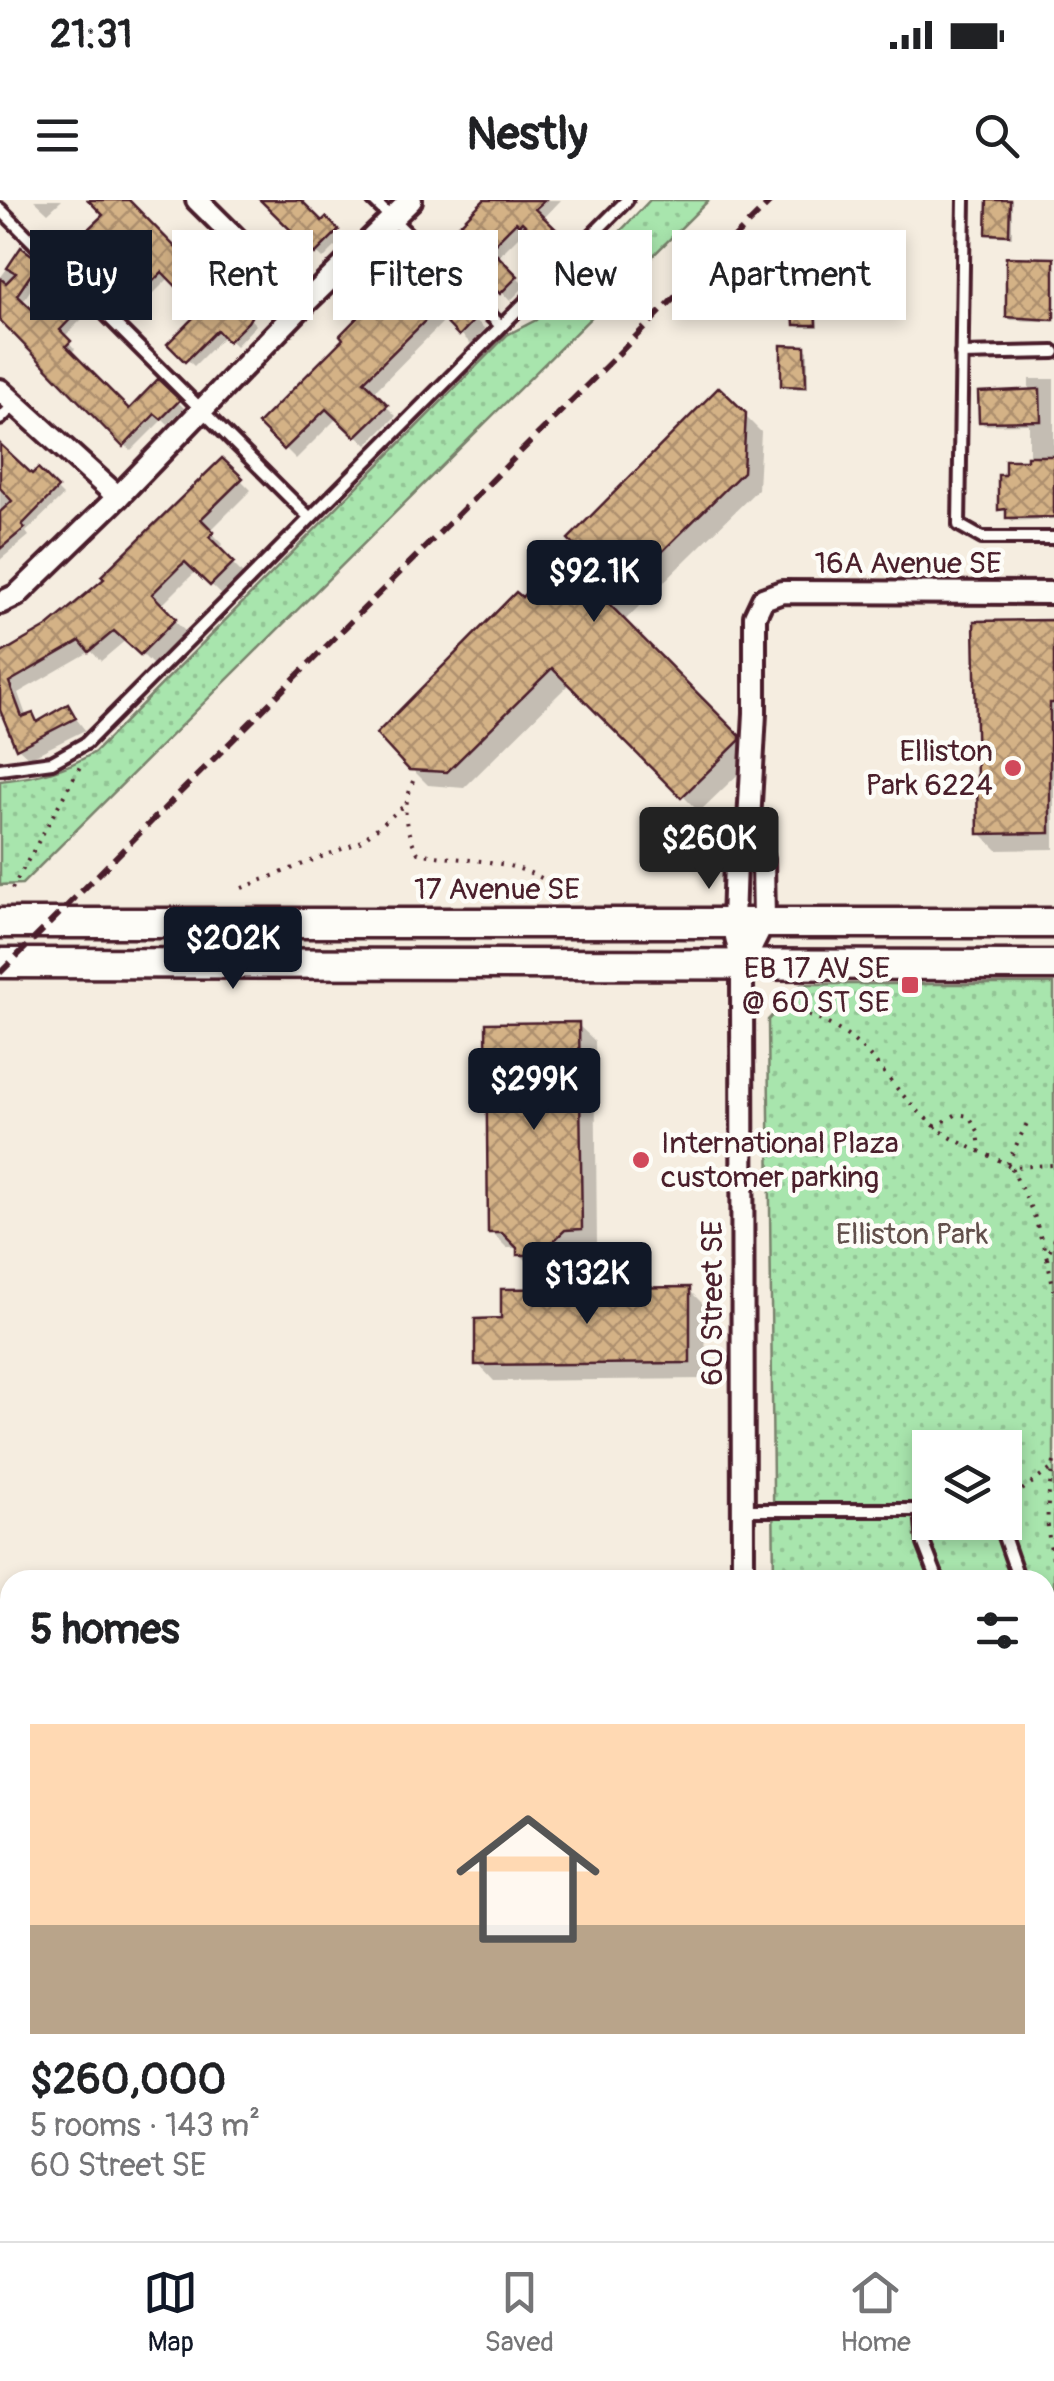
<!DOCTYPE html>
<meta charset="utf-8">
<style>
:root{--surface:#fff;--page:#f2f2f2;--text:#202124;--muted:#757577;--line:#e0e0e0;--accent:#111827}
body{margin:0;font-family:Pangolin,sans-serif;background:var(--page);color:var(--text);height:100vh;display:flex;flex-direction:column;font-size:38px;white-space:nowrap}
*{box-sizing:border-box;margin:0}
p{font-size:32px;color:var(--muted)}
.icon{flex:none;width:55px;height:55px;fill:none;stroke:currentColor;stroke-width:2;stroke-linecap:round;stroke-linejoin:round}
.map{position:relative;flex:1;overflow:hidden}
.panel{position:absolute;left:0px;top:1370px;width:1055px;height:672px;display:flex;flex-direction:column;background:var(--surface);border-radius:30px 30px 0 0;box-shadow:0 5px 15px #0003}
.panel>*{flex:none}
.hud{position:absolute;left:30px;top:30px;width:995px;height:90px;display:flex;gap:20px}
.fabs{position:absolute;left:912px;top:1230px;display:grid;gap:20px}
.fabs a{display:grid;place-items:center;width:110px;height:110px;border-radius:0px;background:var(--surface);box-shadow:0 5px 15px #0003;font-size:50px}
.price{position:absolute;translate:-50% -85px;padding:0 22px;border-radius:10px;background:var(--accent);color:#fff;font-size:32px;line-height:65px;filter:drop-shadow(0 2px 5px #0008)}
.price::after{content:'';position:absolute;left:50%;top:60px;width:30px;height:22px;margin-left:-15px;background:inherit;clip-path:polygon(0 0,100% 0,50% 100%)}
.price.current{background:#222;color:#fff}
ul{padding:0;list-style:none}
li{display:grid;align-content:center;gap:20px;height:530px;padding:0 30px}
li+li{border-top:2px solid var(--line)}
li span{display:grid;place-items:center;height:310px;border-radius:0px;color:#555}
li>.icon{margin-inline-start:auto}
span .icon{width:180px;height:180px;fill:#fffc;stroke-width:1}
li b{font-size:42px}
h2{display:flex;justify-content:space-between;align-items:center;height:120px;padding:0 30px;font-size:42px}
.tag{padding:0 35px;border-radius:0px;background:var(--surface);box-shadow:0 5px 15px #0003;font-size:35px;line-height:90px}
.tag.current{background:var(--accent);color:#fff}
.status{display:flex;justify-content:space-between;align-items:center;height:70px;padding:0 50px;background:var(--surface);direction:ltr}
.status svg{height:28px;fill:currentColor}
header{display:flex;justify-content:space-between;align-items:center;height:130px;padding:0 30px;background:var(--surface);font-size:45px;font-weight:700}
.tabs{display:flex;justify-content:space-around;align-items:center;height:140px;border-top:2px solid var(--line);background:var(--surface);font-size:28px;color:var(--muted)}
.tabs a{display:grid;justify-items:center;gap:5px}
.tabs .current{color:var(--accent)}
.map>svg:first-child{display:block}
.park{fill:url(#park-dots);stroke:#79826c;stroke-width:2.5;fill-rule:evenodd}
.shadow{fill:#0003}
.building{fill:url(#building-cross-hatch);stroke:#4a1f2b;stroke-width:2.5}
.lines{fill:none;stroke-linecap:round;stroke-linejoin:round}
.lane-casing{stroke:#4a1f2b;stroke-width:18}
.street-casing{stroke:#4a1f2b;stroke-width:28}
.secondary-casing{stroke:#4a1f2b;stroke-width:35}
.path{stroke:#4a1f2b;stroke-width:4;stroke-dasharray:2.5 8;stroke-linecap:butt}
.lane{stroke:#fdfcf7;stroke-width:10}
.street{stroke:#fdfcf7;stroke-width:20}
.secondary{stroke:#fdfcf7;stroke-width:28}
.rail{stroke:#4a1f2b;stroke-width:6;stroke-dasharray:15 8;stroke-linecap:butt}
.poi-dot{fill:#d1495b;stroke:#fdfcf7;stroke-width:4}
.labels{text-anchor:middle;stroke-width:9;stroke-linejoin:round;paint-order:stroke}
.street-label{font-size:30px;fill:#4a1f2b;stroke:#fdfcf7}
.poi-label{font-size:30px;fill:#4a1f2b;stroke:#fdfcf7;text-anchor:end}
.park-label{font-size:30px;fill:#62504c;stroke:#fdfcf7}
</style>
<div class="status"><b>21:31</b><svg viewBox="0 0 49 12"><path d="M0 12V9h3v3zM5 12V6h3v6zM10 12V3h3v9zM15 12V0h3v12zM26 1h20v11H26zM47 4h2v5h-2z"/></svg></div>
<header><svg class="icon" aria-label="menu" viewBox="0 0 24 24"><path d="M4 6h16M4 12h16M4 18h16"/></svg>Nestly<svg class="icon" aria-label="search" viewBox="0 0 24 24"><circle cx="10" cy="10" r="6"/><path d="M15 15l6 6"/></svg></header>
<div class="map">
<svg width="1054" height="2041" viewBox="0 0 1054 2041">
<defs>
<pattern id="park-dots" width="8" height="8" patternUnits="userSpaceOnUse" patternTransform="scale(2.5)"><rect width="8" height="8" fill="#a8e5ad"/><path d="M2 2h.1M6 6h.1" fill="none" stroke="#92c495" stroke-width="1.8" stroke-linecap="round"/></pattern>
<pattern id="building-cross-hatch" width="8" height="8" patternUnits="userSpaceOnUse" patternTransform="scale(2.5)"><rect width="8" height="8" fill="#d4b286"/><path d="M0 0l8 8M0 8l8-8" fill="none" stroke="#ae906e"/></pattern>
</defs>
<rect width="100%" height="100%" fill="#f5ede0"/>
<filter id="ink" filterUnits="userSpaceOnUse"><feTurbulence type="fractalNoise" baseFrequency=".01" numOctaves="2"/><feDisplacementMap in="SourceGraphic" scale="20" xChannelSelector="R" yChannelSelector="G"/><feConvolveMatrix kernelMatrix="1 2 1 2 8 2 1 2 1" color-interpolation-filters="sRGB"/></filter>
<g filter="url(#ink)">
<g class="park">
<path d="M650,0h59l-687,684 -22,1v-104c36,-4 64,-10 95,-29l412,-417 29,-15z"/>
<path d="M802,784h252v907l-9,-7v-304h-271l-6,-560zM930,1248h75v74h-75z"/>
</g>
<g class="shadow">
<polygon points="34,0 62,0 48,13"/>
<polygon points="92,0 124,0 230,106 234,102 256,125 236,146 225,135 194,166 171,144 204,111 170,77 138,109 123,94 149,56 129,37 96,69 74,46 106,15"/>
<polygon points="263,0 297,0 322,25 326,21 344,38 323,59"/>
<polygon points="488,0 561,0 543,19 567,44 558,54 532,29 529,32 526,29 497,58 525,86 510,101 451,37"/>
<polygon points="990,0 1012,0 1012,37 992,36 989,33"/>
<polygon points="21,50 44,69 22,103 40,120 67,92 88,113 64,137 75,149 70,154 129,212 158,183 184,208 168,224 163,219 131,251 0,115 0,78"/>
<polygon points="1054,63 1054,122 1011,120 1008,116"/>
<polygon points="411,66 452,107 457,102 485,129 471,144 446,119 373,193 396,216 367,245 338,217 296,259 261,224 346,139"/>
<polygon points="832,72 835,76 835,99 806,99 803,96"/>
<polygon points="814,109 818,112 818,127 799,127 796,124"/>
<polygon points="804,148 808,151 808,189 787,189 784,185"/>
<polygon points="1029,179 1054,179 1054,319 1011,321 1008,312 1000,309 1008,277 1029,263 1029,224 984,225 981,221 1029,192"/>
<polygon points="719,190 761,232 758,289 623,422 756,557 699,612 570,483 464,588 428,585 411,568 522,401 578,346"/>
<polygon points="0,255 32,278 38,271 63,296 26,332 29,336 0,360"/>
<polygon points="222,261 251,290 210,331 223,344 218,349 243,374 222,395 197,371 190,377 160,407 185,431 152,464 127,439 101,461 91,451 18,493 27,518 33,515 40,523 67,507 85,530 29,558 18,548 5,515 0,516 0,456 49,428 108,379"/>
<polygon points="1054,423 1054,649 997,650 980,633"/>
<polygon points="578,825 595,841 597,1045 582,1045 563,1064 563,1071 537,1071 520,1054 520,1048 507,1048 491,1032"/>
<polygon points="689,1090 705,1106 706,1179 494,1181 478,1164 503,1121"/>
<polygon points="0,1751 10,1751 10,2032 575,2032 575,2041 0,2041"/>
</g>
<g class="building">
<polygon points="88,0 129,0 230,103 234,99 251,117 248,122 228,142 217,130 185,162 167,144 200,111 162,72 130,104 113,88 146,55 124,33 120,32 88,64 70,46 103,15"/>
<polygon points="260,0 301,0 322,21 326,17 339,30 315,54"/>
<polygon points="484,0 545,0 535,9 560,33 547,47 522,22 519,25 516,22 490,48 518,76 500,94 447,37"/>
<polygon points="987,0 1010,0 1009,35 986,34"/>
<polygon points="21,47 40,61 17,95 40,117 67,88 84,105 60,130 71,141 66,146 129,209 158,179 180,200 161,219 155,214 123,247 0,120 0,78 6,83 16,73 7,68"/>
<polygon points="1006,57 1054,58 1054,120 1006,117"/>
<polygon points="411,63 452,104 457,98 477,117 459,136 435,111 364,181 388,205 355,237 326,209 284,250 258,224 343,139 340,135"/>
<rect x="801" y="70" width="32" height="27"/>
<polygon points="815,106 816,125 794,125 793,107"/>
<polygon points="781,145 805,146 806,187 781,186"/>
<polygon points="719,187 746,213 743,272 609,404 740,536 740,540 681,598 552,468 447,572 409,570 376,534 516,392 522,397 575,346 568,339"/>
<polygon points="1040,189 1041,221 979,222 978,192"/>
<polygon points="0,244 32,274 38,268 58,288 22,325 25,328 0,349 0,312 12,301 0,288"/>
<polygon points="1027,256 1054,256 1054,317 1006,318 1006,309 998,310 998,275 1005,275 1005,260 1027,260"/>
<polygon points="222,258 243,278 201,319 214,332 209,337 234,362 210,386 185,362 179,367 152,394 176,419 140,455 114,431 89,452 80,441 9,482 22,517 33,513 37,522 68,504 76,518 16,549 0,510 0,454 48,426 104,379 101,376"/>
<polygon points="1054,420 1054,503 1050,503 1050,633 978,634 974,421"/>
<polygon points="579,822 582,1029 565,1030 547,1047 547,1055 517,1055 517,1048 502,1033 488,1033 486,823"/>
<polygon points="690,1087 690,1163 475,1165 475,1119 501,1118 501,1089"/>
</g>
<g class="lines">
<g class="lane-casing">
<g id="lane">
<polyline points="373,0 501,126"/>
<polyline points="964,0 959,325 982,338 1054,338"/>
<polyline points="0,9 309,317"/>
<polyline points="961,154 1054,152"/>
<polyline points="0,219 15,204"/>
<polyline points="0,569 52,562 86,543 627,0"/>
<polyline points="743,1310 930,1310"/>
<polyline points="921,1310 924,1344 938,1380"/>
<polyline points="999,1322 1019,1380"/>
</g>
</g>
<g class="street-casing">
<g id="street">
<polyline points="197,0 303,105"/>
<polyline points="0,190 118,297"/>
<polyline points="0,403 17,395 118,297 303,105 411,0"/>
<polyline points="742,766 764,722 763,660 749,622"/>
<polyline points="743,1380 742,766 733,722 735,662 749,622 755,513 755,416 763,399 782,392 1054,393"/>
<polyline points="743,2032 743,2041"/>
</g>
</g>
<g class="secondary-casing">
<g id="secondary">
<polyline points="0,723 1054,723"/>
<polyline points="0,763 1054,765"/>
</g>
</g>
<g class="path">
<path d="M413,581c-11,30 -10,44 5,72 57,11 89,2 141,35"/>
<polyline points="242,688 360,642 404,606"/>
<polyline points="12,689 82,563"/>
<path d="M778,808c94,18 95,68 158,119 21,18 51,25 75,40"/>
<polyline points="935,927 957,914 969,916 978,931 980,950"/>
<polyline points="1007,964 1030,917"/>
<polyline points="1054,1038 1047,1058 1054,1090"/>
<polyline points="1047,1058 1034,1015 1011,967 1054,965"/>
<path d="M1054,1262c-7,36 -10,64 0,100"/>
<polyline points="1005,1302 1050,1270"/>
<polyline points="1045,1448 1054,1454"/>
</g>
<use href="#lane" class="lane"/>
<use href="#street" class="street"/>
<use href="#secondary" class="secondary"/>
<polyline class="rail" points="0,773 772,0"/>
</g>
</g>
<g class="poi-dot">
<circle cx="1013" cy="568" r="10"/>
<rect x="900" y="775" width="20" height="20" rx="5"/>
<circle cx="641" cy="960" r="10"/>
</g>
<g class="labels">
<g class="street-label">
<text x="908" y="373">16A Avenue SE</text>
<text x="497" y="699">17 Avenue SE</text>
<text transform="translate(712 1103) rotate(-90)" y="10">60 Street SE</text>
</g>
<g class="poi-label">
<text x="993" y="561">Elliston<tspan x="993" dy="34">Park 6224</tspan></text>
<text x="890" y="778">EB 17 AV SE<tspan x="890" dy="34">@ 60 ST SE</tspan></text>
<text x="661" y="953" text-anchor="start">International Plaza<tspan x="661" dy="34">customer parking</tspan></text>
</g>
<g class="park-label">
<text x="912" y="1044">Elliston Park</text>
</g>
</g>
</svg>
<div class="fabs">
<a><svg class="icon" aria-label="layers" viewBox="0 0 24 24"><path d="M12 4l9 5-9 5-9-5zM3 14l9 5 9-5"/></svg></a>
</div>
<b class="price" style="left:594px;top:425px">$92.1K</b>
<b class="price current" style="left:709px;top:692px">$260K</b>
<b class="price" style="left:233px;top:792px">$202K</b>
<b class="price" style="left:534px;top:933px">$299K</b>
<b class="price" style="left:587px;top:1127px">$132K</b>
<div class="hud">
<a class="tag current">Buy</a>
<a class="tag">Rent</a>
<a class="tag">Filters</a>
<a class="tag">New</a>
<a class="tag">Apartment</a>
</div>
<section class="panel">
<h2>5 homes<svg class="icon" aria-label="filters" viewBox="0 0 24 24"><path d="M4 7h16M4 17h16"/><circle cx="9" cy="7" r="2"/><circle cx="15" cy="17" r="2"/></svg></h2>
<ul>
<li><span style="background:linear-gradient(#ffd9b3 65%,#b9a48a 0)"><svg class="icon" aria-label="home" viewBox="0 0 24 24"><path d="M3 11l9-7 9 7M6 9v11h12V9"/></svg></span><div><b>$260,000</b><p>5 rooms · 143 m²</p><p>60 Street SE</p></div></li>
</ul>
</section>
</div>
<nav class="tabs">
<a class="current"><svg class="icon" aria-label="map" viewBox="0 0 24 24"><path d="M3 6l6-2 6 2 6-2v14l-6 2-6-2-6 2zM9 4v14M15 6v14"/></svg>Map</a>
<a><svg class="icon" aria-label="saved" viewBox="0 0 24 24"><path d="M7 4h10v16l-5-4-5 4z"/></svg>Saved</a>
<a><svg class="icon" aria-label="home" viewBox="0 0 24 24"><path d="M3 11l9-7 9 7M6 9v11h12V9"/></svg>Home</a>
</nav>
